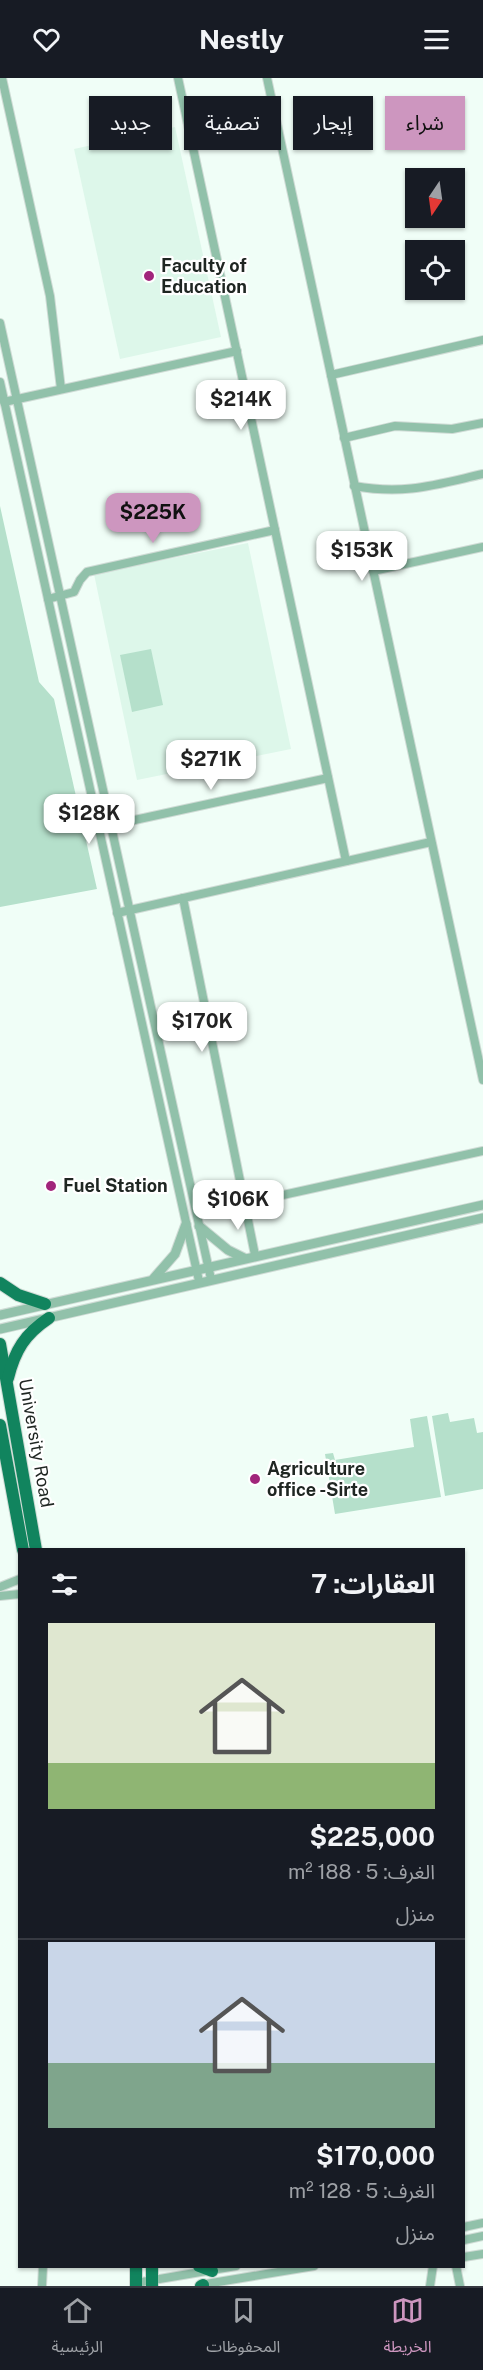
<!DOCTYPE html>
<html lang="ar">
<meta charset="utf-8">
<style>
:root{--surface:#171b24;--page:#20242c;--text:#f1f3f6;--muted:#9ea1a6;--line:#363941;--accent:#cd96bf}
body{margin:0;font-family:"Public Sans","Noto Sans Arabic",sans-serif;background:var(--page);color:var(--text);direction:rtl;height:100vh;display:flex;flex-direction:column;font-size:22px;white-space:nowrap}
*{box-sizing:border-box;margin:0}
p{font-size:20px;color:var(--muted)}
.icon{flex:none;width:33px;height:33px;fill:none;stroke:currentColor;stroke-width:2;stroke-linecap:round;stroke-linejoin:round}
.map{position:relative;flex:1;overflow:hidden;direction:ltr}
.drawer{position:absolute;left:18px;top:1470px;width:447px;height:720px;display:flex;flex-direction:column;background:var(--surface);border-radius:0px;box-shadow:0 2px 4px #0004;direction:rtl}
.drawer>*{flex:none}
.banner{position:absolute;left:18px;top:18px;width:447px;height:54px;direction:rtl;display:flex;gap:12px}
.needle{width:39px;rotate:193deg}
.controls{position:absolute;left:405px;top:90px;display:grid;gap:12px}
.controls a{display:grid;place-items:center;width:60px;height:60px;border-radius:0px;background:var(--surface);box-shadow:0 2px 4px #0004;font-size:30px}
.price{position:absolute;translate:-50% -51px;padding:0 14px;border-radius:12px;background:#fff;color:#222;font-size:20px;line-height:39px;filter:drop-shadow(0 2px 3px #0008)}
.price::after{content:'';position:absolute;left:50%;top:36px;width:18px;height:14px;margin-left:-9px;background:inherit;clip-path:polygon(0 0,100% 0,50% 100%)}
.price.active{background:var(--accent);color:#111}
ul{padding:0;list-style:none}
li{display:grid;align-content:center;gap:12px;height:318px;padding:0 30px}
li+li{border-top:2px solid var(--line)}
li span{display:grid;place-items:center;height:186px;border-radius:0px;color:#555}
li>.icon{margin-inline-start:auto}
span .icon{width:108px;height:108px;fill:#fffc;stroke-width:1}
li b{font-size:26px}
h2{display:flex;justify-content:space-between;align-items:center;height:72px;padding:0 30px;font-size:26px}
.chip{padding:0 21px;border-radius:0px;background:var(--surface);box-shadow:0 2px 4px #0004;font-size:21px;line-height:54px}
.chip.active{background:var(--accent);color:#111}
header{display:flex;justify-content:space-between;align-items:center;height:78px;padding:0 30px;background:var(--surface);font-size:27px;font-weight:700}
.dock{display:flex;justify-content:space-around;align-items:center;height:84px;border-top:2px solid var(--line);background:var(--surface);font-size:16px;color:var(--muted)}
.dock a{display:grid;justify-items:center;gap:3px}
.dock .active{color:var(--accent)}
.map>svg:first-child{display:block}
.built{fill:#ddf7ea}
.green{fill:#b5e0cb}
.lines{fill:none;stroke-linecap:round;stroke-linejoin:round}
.minor-casing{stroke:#cfdbd5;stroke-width:10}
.tertiary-casing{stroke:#cfdbd5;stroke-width:11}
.trunk-casing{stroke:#cfdbd5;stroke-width:14}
.minor{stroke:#91c1aa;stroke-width:8}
.tertiary{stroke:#91c1aa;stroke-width:9}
.trunk{stroke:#11845e;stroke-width:12}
.poi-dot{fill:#a1257b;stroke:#fff;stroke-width:2}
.labels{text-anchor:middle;stroke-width:4.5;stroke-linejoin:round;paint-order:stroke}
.poi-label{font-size:18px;font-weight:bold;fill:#1f2622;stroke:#fff;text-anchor:start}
.street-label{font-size:18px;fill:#1f2622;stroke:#fff}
</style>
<header><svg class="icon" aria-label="menu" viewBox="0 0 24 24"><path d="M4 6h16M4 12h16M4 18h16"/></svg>Nestly<svg class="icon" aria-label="heart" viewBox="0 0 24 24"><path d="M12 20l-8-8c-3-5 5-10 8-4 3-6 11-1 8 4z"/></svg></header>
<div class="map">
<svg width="483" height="2208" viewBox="0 0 483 2208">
<rect width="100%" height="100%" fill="#f0fef7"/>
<g class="built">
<polygon points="175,49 221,259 120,281 74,71"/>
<polygon points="248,465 291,671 137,702 94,496"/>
</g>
<g class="green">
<polygon points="0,428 39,604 54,621 97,811 0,829"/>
<polygon points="151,571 163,627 132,634 120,577"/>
<polygon points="448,1335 450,1344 474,1340 477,1355 483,1354 483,1411 445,1418 432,1338"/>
<polygon points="427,1338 441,1419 335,1436 325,1376 333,1375 335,1382 414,1369 410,1341"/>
</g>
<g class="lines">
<g class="minor-casing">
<g id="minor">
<polyline points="2,0 50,218 61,311"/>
<polyline points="178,0 346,783"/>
<polyline points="267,0 483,1002"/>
<polyline points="0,245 211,1201"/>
<polyline points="331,297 483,262"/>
<polyline points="0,304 199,1203"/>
<polyline points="4,324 237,273"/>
<polyline points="344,360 395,348 452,351 483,345"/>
<path d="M354,408c51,9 80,-1 129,-12"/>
<polyline points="373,493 483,469"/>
<polyline points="48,521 74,514 80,502 87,494 275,452"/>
<polyline points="107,748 328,700"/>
<polyline points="183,820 255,1177"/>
<polyline points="117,835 431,764"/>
<polyline points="247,1125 483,1073"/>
<polyline points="0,1509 20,1501"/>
<polyline points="0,1518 20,1516"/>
<polyline points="464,2149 483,2145"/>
<polyline points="464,2162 483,2158"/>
<polyline points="464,2179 483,2176"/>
<polyline points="456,2188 460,2208"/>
<polyline points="136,2205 236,2188"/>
<polyline points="200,2207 314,2188"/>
<polyline points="42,2208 43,2188"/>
<polyline points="430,2208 433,2188"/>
</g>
</g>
<g class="tertiary-casing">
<g id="tertiary">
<polyline points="199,1148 228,1172 244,1180"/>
<polyline points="154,1200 175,1176 186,1146"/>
<polyline points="0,1237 483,1127"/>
<polyline points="0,1251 483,1140"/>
</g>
</g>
<g class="trunk-casing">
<g id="trunk">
<polyline points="0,1205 18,1217 45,1226"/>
<polyline points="0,1266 36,1472"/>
<path d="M8,1300c7,-28 17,-44 41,-60"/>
<polyline points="0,1347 23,1472"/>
<polyline points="199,2188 212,2193"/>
<polyline points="136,2208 136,2188"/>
<polyline points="152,2208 152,2188"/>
<polyline points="201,2208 203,2207"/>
</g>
</g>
<use href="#minor" class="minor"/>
<use href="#tertiary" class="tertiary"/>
<use href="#trunk" class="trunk"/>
</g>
<g class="poi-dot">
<circle cx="149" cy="198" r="6"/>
<circle cx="51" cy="1108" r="6"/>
<circle cx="255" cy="1401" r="6"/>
</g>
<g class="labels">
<g class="poi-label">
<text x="161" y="194">Faculty of<tspan x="161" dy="21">Education</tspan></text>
<text x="63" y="1114">Fuel Station</text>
<text x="267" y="1397">Agriculture<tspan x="267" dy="21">office -Sirte</tspan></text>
</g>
<g class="street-label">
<text transform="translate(36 1365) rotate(80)" y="6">University Road</text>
</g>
</g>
</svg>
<div class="controls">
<a><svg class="needle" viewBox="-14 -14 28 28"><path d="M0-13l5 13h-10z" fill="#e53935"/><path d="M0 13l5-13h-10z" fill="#9ea1a6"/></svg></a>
<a><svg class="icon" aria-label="locate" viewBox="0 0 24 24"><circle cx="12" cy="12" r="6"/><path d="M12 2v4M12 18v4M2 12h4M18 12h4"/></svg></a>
</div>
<b class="price" style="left:241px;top:353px">$214K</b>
<b class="price active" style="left:153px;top:466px">$225K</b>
<b class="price" style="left:362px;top:504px">$153K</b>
<b class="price" style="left:211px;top:713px">$271K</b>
<b class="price" style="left:89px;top:767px">$128K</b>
<b class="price" style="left:202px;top:975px">$170K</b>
<b class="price" style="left:238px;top:1153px">$106K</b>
<div class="banner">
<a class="chip active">شراء</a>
<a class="chip">إيجار</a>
<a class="chip">تصفية</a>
<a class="chip">جديد</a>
</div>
<section class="drawer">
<h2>العقارات: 7<svg class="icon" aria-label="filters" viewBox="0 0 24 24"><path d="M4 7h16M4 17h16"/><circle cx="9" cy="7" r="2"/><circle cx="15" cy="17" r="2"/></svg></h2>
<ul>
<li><span style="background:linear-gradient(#dfe7d0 75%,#8fb573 0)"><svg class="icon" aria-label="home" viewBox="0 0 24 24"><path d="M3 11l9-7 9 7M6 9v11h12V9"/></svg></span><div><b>$225,000</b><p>الغرف: 5 · 188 m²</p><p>منزل</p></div></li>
<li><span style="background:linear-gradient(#c9d6e8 65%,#7fa58c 0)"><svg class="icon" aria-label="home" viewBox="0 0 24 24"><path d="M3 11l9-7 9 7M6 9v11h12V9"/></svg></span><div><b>$170,000</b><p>الغرف: 5 · 128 m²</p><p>منزل</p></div></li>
</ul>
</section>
</div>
<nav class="dock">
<a class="active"><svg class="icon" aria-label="map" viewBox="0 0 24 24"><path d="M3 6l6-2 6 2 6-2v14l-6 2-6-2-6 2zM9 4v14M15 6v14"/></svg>الخريطة</a>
<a><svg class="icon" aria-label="saved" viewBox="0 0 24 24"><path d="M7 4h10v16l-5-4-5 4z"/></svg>المحفوظات</a>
<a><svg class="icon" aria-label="home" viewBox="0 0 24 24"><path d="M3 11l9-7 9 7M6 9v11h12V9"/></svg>الرئيسية</a>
</nav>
